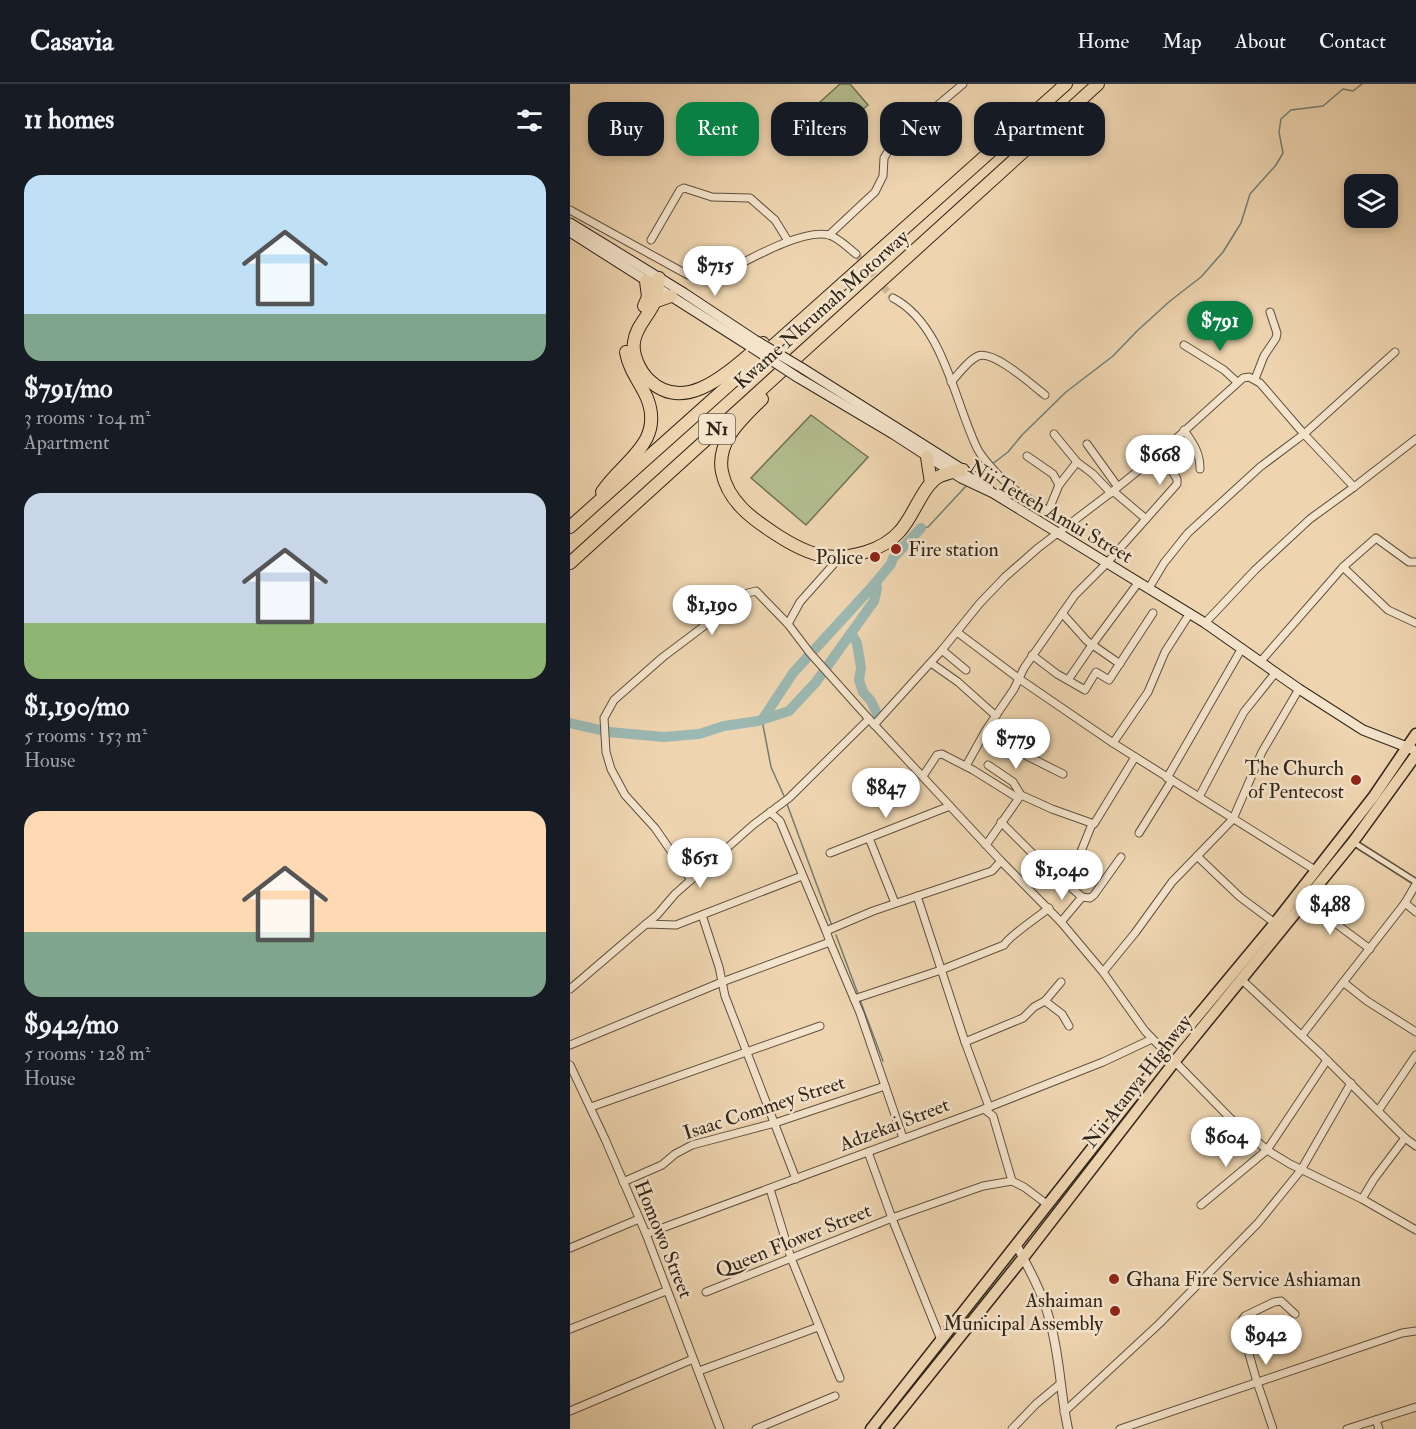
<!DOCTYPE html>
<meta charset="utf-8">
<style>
:root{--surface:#171b24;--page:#242831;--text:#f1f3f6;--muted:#9ea1a6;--line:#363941;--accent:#0b8043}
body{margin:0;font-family:"IM FELL Double Pica",serif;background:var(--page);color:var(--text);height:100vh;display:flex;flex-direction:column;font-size:22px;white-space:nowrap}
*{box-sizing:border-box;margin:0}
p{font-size:20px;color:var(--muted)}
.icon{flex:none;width:33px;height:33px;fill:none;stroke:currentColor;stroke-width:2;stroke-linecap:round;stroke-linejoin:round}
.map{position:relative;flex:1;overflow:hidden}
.side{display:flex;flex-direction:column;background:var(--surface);width:570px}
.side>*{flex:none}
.banner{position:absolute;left:18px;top:18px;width:570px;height:54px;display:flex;gap:12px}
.buttons{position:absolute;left:774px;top:90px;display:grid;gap:12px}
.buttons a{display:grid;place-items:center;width:54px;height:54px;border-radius:12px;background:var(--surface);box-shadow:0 3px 9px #0003;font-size:30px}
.price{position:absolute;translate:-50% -51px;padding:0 14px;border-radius:21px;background:#fff;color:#222;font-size:20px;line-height:39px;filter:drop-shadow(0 2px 3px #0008)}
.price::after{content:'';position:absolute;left:50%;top:36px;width:18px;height:14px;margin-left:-9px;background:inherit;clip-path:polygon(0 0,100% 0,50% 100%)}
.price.on{background:var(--accent);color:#fff}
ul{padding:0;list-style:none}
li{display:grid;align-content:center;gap:12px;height:318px;padding:0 24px}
li span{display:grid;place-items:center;height:186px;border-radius:18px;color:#555}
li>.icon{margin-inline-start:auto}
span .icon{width:108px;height:108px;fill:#fffc;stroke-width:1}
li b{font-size:26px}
h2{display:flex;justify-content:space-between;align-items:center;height:72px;padding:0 24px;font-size:26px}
.chip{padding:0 21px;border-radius:18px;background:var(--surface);box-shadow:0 3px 9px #0003;font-size:21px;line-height:54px}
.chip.on{background:var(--accent);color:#fff}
header{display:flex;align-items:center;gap:36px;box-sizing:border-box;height:84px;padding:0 30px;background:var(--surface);border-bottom:2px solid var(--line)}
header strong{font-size:28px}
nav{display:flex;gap:33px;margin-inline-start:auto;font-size:21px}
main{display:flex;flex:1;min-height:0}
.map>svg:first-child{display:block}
.green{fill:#b3be90;stroke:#727254;stroke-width:1.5}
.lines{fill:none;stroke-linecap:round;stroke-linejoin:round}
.stream{stroke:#717d75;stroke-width:1.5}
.river{stroke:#9bb8b2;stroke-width:10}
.minor-tunnel{stroke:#c8b292;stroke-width:7;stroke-dasharray:7 3.5;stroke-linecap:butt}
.pedestrian-casing{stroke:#60513f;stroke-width:8}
.minor-casing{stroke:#60513f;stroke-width:9}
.tertiary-casing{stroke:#60513f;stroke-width:10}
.secondary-casing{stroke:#312519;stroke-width:11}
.primary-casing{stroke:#312519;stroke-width:13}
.motorway-casing{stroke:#312519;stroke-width:14}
.pedestrian{stroke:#f4e4cc;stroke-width:5}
.minor{stroke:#f4e4cc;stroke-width:7}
.tertiary{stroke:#f4e4cc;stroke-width:8}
.secondary{stroke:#f4e4cc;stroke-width:9}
.primary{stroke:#eed5b0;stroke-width:10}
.motorway{stroke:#eed5b0;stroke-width:12}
.secondary-bridge-casing{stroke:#312519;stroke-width:11;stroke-linecap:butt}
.secondary-bridge{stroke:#f4e4cc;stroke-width:9}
.poi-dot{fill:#8f2418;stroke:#f4e4cc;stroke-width:2}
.labels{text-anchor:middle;stroke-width:5;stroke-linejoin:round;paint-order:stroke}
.shield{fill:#f4e4cc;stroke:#6c5e4f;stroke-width:1.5}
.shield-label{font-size:18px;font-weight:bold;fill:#312519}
.street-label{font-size:20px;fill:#312519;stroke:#f4e4cc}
.poi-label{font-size:20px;fill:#312519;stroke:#f4e4cc;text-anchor:end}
</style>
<header>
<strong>Casavia</strong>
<nav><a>Home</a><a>Map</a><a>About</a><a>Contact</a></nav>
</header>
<main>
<section class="side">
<h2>11 homes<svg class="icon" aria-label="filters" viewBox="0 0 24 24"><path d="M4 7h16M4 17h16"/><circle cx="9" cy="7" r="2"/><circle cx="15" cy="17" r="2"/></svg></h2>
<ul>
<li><span style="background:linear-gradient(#bfe0f5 75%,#7fa58c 0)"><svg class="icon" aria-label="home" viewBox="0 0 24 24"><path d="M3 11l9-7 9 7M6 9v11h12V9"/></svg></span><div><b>$791/mo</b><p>3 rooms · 104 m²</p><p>Apartment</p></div></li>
<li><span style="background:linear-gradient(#c9d6e8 70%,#8fb573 0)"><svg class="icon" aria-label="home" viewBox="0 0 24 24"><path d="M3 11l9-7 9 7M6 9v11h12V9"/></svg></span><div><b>$1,190/mo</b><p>5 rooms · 153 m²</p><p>House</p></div></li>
<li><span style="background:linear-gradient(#ffd9b3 65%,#7fa58c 0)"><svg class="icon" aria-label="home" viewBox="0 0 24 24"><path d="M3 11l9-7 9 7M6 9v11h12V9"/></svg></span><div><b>$942/mo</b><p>5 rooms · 128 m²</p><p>House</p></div></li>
</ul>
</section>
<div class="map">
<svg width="846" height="1345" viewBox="0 0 846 1345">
<rect width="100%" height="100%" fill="#eed5b0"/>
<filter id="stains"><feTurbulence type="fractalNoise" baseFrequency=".00333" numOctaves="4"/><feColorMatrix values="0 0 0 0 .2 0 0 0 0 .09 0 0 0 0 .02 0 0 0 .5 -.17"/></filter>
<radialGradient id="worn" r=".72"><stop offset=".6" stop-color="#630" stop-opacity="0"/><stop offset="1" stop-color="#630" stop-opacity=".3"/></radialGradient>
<g class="green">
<polygon points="270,0 280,0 298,21 262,52 240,27"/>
<polygon points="241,331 298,373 236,441 181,394"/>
</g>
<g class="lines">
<g class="stream">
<polyline points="421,381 438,368 452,351 496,308 543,272 567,247 600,217 631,193 653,168 671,139 680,110 706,81 713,69 709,48 711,35 721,26 753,22 773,5 783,7 792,0"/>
<polyline points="409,390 417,384"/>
<polyline points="351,444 358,443 397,401"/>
<polyline points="192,636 201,683 214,712"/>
<polyline points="217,720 262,842"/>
<polyline points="266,851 288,910"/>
<polyline points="290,916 313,977"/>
</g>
<g class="river">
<polyline points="281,549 287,559 291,584 289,596 293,608 301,617 307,630"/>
<polyline points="192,636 223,589 301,504 321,480 323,474 351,444"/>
<polyline points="0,639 39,648 94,653 129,650 154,642 188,637 219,627 246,598 304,517 307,505 306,498"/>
</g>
<polyline class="minor-tunnel" points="286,170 323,214"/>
<g class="pedestrian-casing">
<polyline id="pedestrian" points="783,758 846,798"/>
</g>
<g class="minor-casing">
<g id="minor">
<path d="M0,126l118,65 13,4 12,-1c27,-13 87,-50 116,-43 10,3 19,13 27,19"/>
<polyline points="259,151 305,108 313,92 314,74 323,59 393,0"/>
<polyline points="81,156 110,106 114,104 142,113 180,114 205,136 218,157"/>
<path d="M323,214c50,26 61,102 84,150 7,14 22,27 32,38l-7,13"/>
<polyline points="614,261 654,286 667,298"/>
<polyline points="685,295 694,272 706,254 707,249 700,228"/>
<path d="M381,298c8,-8 17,-22 27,-26 16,-6 54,29 67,39"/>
<path d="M614,346c9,13 16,22 16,39"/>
<polyline points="484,350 507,378 523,390 541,409"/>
<polyline points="517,360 548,403"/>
<polyline points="457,372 483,390 489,401"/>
<polyline points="439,402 472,423 497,442"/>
<polyline points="478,428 489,401 507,378"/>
<polyline points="576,435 607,400 607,395 590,369"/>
<polyline points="773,483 818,526 846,539"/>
<polyline points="579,504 594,479 618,449 690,383 734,350 825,268"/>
<polyline points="492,529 517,557 550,580"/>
<polyline points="635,539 685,486 740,435 784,403 846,355"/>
<polyline points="218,540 230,518 271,472"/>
<polyline points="387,548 448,594 543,659 745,786"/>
<polyline points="372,566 396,586"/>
<polyline points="462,571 487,590 515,606 526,588 539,596 583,529"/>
<polyline points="691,577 773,483 806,454 839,478 846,478"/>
<polyline points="361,579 388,598 426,632"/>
<polyline points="498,596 522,561 568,499"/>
<polyline points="304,641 372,566 410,519 435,493 468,464 543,407 590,369 673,294 679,293 690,299 734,350 784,403"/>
<polyline points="419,643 457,672 493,690"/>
<polyline points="543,659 578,608 595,568 620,529"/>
<polyline points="418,681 443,698 451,711 482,725 524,740 565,673"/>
<polyline points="396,682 416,646 444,605 454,584 505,511 536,480 576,435 543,407"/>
<polyline points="353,692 367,671 372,670 403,686 448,714"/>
<polyline points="597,694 672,564"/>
<polyline points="629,713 674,628 706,588"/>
<polyline points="200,728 210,737 256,847"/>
<polyline points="431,738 465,772 512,813 520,814 524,811 551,773"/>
<polyline points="569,749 602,696"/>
<polyline points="299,754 325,819"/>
<polyline points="416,761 451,711"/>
<polyline points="260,769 380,722"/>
<polyline points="627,772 670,813 705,839"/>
<polyline points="121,796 85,744 55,711 41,685 36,668 34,634 44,616 93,573 166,518 178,509 186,507 218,540 240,569 299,635 431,777 491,838 533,888 575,947 660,1034 697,1066 720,1080 792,1115 846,1146"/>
<polyline points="495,798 504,785 522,740"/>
<polyline points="347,812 395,958"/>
<polyline points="835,819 846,828"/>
<polyline points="733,820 765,839 800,865"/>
<polyline points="132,831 149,883 155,912 226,1095"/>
<polyline points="491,838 512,813"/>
<polyline points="76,840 87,831 105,810 183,741 219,714 299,635"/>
<polyline points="260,858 256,847 303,827 422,787 431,777"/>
<polyline points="533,888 565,849 602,798 663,735 692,668 729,605"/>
<polyline points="671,895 748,967 835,1054 804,1095 792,1115"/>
<polyline points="773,898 797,917 846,948"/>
<polyline points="0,905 76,840 106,841 232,792"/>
<path d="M284,915l87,-29 63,-25c5,-9 34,-28 45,-37"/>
<polyline points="475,917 492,930 499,942"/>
<polyline points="732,951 835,819 846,800"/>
<polyline points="0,961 152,898 260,858 290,929 333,1054"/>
<polyline points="0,981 35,1055 76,1150 150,1345"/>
<polyline points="21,1023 250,942"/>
<polyline points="419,1023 395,958 453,934 464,923 475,917 491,898"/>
<polyline points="414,1025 423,1032 442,1097"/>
<polyline points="808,1027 846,971"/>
<polyline points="835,1054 846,1062"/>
<polyline points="298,1068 323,1137 371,1256"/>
<polyline points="53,1098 92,1081 105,1070 122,1061 205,1039 315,1002"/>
<polyline points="200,1105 221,1174 270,1294"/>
<polyline points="631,1121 697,1066 757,976"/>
<polyline points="76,1150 414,1025 533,978 582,955"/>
<polyline points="0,1164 69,1135"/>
<polyline points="136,1208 322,1134 413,1102 442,1097 454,1103 478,1121"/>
<polyline points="0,1245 96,1207"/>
<polyline points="129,1287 248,1243"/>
<polyline points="0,1327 123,1275"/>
<polyline points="494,1328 589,1240 688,1139 731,1086 781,999"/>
<polyline points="806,1336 809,1345"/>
<polyline points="186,1345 265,1312"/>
<polyline points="442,1345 466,1320 490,1300"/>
<polyline points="550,1345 832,1249 846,1247"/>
<polyline points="703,1345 687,1298 671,1242 672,1236 675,1232 704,1218 711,1217 725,1230"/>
<polyline points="777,1345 846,1323"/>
</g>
</g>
<g class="tertiary-casing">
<path id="tertiary" d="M447,1162c12,23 25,46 32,72 11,36 11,74 19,111"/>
</g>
<g class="secondary-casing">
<g id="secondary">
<polyline points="0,139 114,209 185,256"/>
<polyline points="0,148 181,263"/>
<polyline points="232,284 406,394 419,405"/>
<polyline points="227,293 323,350 391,394 423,409 635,539 729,605 793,646 842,665"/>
</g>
</g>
<g class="primary-casing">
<g id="primary">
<polyline points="301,1345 597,969 705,839 804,712 846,650"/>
<polyline points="316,1345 453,1174 605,977 783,758 846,671"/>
</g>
</g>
<g class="motorway-casing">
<g id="motorway">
<path d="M89,194c-1,8 -2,16 -4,23 -6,15 -19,25 -21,41 -2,13 6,29 15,38 38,37 84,-13 114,-37"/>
<polyline points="84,218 101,212"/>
<polyline points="74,222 78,213 76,197"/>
<path d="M192,315c-20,20 -46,42 -40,73 6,29 29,46 52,61 15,10 33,20 50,23 26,3 59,-5 76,-25 14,-15 23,-47 40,-55 7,-3 15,-5 23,-6"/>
<polyline points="357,373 361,399"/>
<path d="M32,408c20,-31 63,-49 45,-94 -7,-16 -18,-28 -21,-46"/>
<polyline points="0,443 496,0"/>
<polyline points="0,479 528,0"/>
</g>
</g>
<use href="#pedestrian" class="pedestrian"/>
<use href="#minor" class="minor"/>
<use href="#tertiary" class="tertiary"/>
<use href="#secondary" class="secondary"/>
<use href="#primary" class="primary"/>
<use href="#motorway" class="motorway"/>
<g class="secondary-bridge-casing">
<g id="secondary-bridge">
<polyline points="185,256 232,284"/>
<polyline points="181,263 227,293"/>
</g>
</g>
<use href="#secondary-bridge" class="secondary-bridge"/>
</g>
<g class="poi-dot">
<circle cx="326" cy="465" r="6"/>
<circle cx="305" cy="473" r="6"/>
<circle cx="786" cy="696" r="6"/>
<circle cx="544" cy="1195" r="6"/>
<circle cx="545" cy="1227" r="6"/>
</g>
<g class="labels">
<rect class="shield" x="129" y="330" width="36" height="30" rx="4.5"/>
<g class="shield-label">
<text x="147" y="351">N1</text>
</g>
<g class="street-label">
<text transform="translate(251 225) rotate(-42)" y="7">Kwame Nkrumah Motorway</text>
<text transform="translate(481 427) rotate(30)" y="7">Nii Tetteh Amui Street</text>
<text transform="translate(567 997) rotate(-52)" y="7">Nii Atanya Highway</text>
<text transform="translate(194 1023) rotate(-18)" y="7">Isaac Commey Street</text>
<text transform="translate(324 1040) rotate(-21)" y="7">Adzekai Street</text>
<text transform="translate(94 1155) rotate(68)" y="7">Homowo Street</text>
<text transform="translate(223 1156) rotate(-22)" y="7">Queen Flower Street</text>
</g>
<g class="poi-label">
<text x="338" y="472" text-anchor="start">Fire station</text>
<text x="293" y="480">Police</text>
<text x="774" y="691">The Church<tspan x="774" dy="23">of Pentecost</tspan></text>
<text x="556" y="1202" text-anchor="start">Ghana Fire Service Ashiaman</text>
<text x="533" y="1223">Ashaiman<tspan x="533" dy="23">Municipal Assembly</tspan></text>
</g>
</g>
<rect width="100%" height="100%" filter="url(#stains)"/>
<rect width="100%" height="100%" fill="url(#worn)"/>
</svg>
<div class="buttons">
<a><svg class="icon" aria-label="layers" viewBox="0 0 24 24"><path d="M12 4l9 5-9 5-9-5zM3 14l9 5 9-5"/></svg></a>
</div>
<b class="price" style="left:145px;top:213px">$715</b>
<b class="price on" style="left:650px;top:268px">$791</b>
<b class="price" style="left:590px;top:402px">$668</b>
<b class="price" style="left:142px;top:552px">$1,190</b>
<b class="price" style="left:446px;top:686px">$779</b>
<b class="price" style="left:316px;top:735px">$847</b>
<b class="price" style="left:130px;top:805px">$651</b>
<b class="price" style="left:492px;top:817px">$1,040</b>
<b class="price" style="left:760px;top:852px">$488</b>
<b class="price" style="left:656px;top:1084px">$604</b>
<b class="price" style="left:696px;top:1282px">$942</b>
<div class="banner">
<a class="chip">Buy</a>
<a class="chip on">Rent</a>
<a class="chip">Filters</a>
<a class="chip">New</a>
<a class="chip">Apartment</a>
</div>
</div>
</main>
